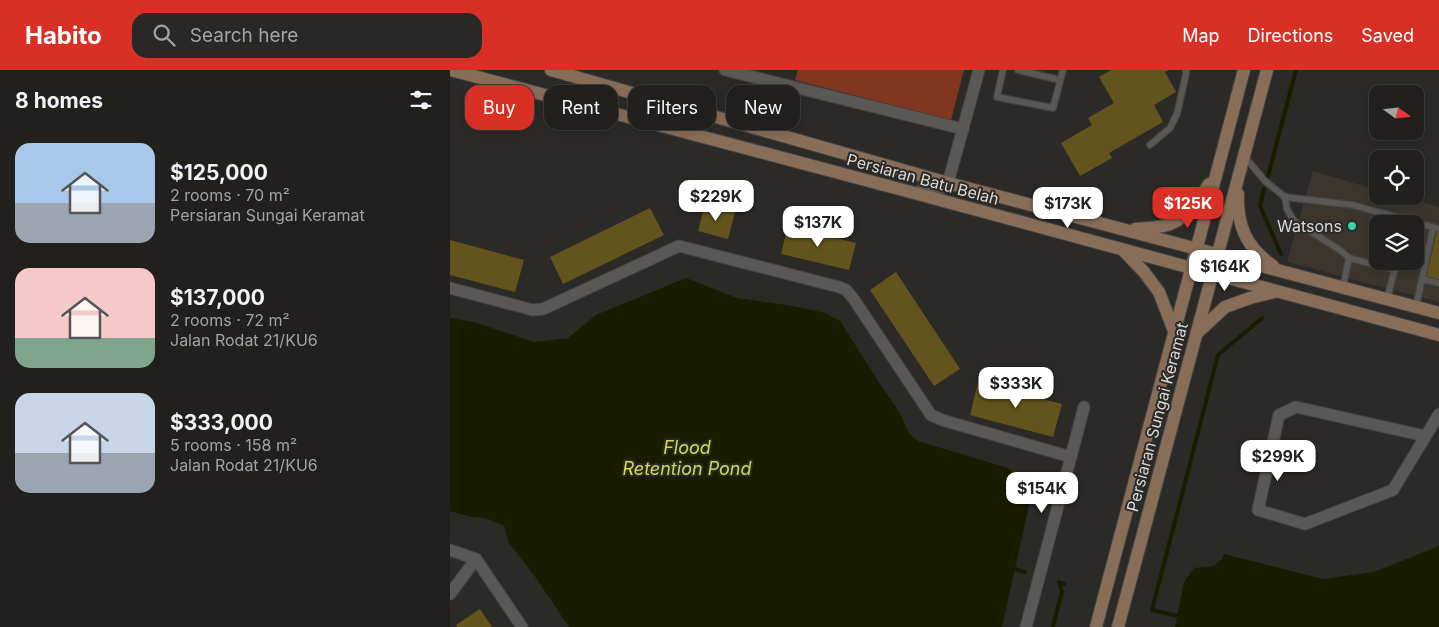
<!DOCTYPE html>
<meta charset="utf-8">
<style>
:root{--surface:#21201d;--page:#292826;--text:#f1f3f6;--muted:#a2a3a4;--line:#3e3e3b;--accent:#d93025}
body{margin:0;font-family:Inter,sans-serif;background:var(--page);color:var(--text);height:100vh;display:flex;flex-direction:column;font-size:19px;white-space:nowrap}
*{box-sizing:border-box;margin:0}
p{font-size:16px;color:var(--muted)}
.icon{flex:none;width:28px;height:28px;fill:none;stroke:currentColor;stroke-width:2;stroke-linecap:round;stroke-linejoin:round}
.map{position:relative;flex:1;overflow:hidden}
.drawer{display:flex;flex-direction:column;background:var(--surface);width:450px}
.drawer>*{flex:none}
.top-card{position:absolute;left:15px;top:15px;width:475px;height:45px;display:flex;gap:10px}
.needle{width:32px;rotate:105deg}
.fabs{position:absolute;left:919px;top:15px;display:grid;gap:10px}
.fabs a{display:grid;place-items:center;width:55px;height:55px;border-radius:10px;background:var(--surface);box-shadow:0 2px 8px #0003,0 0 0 1px var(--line);font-size:25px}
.price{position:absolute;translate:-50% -42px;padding:0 11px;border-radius:10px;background:#fff;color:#222;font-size:16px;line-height:32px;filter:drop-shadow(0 1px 2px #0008)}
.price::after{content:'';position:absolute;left:50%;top:30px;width:15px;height:11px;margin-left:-8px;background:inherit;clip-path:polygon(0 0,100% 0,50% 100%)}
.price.on{background:var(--accent);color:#fff}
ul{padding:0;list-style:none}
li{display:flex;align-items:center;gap:15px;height:125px;padding:0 15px}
li span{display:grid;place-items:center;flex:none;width:140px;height:100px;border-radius:15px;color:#555}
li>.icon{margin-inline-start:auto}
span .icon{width:60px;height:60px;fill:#fffc;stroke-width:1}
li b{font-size:21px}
h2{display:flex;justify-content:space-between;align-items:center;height:60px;padding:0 15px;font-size:21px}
.pill{padding:0 18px;border-radius:15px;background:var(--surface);box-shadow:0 2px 8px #0003,0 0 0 1px var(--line);font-size:18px;line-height:45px}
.pill.on{background:var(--accent);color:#fff}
header{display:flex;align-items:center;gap:30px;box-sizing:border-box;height:70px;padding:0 25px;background:var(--accent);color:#fff}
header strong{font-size:24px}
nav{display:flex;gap:28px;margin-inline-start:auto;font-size:18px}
.search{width:350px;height:45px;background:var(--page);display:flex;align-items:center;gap:12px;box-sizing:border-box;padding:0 18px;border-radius:15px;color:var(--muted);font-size:19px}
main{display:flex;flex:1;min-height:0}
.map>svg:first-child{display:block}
.built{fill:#3b352e;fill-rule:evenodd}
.green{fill:#81371f}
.water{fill:#1a1c00}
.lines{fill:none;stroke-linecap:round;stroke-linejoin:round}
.stream{stroke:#1a1c00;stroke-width:4}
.building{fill:#62541c}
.lane-casing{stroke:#474544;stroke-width:8}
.street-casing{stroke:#474544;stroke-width:13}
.secondary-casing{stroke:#474544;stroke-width:14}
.lane{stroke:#5a5855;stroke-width:5.5}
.street{stroke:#5a5855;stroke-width:11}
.secondary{stroke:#886e59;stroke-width:12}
.poi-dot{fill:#32d4a9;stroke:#2c2a27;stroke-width:2}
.labels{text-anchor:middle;stroke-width:4;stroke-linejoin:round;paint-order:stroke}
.street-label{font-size:16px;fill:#dad8d7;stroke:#2c2a27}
.poi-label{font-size:16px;fill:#dad8d7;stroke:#2c2a27;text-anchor:end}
.water-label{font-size:18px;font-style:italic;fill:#ced852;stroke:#2c2a27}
</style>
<header>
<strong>Habito</strong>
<div class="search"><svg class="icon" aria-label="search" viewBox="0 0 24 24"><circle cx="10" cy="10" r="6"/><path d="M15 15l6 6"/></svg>Search here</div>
<nav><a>Map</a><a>Directions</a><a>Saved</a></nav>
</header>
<main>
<section class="drawer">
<h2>8 homes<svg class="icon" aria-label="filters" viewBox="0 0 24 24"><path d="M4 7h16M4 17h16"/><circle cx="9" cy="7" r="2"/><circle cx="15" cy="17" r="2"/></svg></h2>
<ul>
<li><span style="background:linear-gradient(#a9c7e8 60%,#9aa5b1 0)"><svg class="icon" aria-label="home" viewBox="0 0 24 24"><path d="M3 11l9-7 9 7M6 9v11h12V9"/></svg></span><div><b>$125,000</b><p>2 rooms · 70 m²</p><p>Persiaran Sungai Keramat</p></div></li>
<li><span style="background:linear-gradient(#f6c9c9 70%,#7fa58c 0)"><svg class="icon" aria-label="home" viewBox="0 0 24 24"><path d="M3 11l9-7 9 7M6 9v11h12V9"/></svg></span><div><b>$137,000</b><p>2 rooms · 72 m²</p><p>Jalan Rodat 21/KU6</p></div></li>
<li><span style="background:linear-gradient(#c9d6e8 60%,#9aa5b1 0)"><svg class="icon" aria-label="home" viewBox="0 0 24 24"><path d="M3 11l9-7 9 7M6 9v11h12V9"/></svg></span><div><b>$333,000</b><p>5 rooms · 158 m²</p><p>Jalan Rodat 21/KU6</p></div></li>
</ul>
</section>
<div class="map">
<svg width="989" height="557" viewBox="0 0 989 557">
<rect width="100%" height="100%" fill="#2c2a27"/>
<path class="built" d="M863,101l64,19 1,6h23l38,11v95l-152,-40zM928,154h37v37h-37z"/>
<polygon class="green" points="348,0 514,0 501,50 345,10"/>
<g class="water">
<polygon points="236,208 287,228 343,236 375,243 390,251 430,314 450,343 459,363 468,371 558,398 583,418 552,557 119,557 86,508 59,473 54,456 35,448 22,447 0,441 0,248 24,252 84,272 118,268 146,245"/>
<polygon points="989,476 989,557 725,557 734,512 744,498 764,496 772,489 774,484 873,509 924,502"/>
</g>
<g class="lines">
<g class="stream">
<polyline points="818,106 846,0"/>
<polyline points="814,119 810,136 831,184"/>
<polyline points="565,499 575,502"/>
<polyline points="728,546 702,540 768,285 812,248"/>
<polyline points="603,557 612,521 609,512 614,514"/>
</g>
</g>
<g class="building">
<polygon points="661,0 719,0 715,2 726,22 704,35 713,52 659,83 662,88 630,106 611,73 642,55 638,48 664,33 649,7"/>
<polygon points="255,134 285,142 278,169 248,161"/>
<polygon points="200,138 214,165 113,214 100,187"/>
<polygon points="338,156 406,173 399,200 331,184"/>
<polygon points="987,161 989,161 989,210 976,208"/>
<polygon points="0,170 74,190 65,222 0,205"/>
<polygon points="446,202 510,299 484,316 420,220"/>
<polygon points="528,312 612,334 603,367 520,345"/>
<polygon points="30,539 42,557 7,557 6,555"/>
</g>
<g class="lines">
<g class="lane-casing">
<g id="lane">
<polyline points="553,0 547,27 603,38 613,0"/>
<polyline points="568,0 610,10"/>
<polyline points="700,75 720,58 727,44 736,4 736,0"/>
<polyline points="795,87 815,111 835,127 903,135 989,159"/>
<polyline points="835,127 837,139 844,151 890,180 899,188 893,217"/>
<polyline points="899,188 945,200"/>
<polyline points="972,209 989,213"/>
<polyline points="937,229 947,191"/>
<polyline points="966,237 983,157"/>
</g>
</g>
<g class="street-casing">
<g id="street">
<polyline points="275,0 513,59"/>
<path d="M470,121c12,1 19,1 28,-8l31,-113"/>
<polyline points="0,218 83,240 93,239 229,176 389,217 396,220 403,228 481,345 492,350 621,387"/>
<polyline points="975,366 846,337 829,345 808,440 855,454 943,420 989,344"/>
<polyline points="0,480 26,489 72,557"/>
<polyline points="0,524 26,489"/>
<polyline points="576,557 634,337"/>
</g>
</g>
<g class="secondary-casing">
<g id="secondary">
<polyline points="1,0 453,120 989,265"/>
<polyline points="101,0 498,113 989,243"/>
<path d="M788,124c-1,32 8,53 35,72"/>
<path d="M685,159c9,-1 19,-1 28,-3 22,-4 35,-25 46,-42"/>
<polyline points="673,180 694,202 709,222 724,261"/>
<polyline points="747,263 775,237 800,228 824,222"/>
<polyline points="646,557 794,0"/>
<polyline points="668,557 817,0"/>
</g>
</g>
<use href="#lane" class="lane"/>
<use href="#street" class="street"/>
<use href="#secondary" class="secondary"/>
</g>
<circle class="poi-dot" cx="902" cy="156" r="5"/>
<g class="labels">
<g class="street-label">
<text transform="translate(473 109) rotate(15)" y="6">Persiaran Batu Belah</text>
<text transform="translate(707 347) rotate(-75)" y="6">Persiaran Sungai Keramat</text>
</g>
<g class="poi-label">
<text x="892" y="162">Watsons</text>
</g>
<g class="water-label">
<text x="237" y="384">Flood<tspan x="237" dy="21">Retention Pond</tspan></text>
</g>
</g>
</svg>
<div class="fabs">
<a><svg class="needle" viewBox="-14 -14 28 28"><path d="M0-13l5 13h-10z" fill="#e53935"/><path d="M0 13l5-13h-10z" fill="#a2a3a4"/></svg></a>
<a><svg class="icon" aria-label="locate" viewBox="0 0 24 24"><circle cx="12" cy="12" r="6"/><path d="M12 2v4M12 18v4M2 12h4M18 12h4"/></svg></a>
<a><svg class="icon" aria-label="layers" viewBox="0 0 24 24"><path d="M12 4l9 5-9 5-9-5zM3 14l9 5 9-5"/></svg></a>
</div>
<b class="price" style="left:266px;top:152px">$229K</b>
<b class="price" style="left:618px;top:159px">$173K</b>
<b class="price on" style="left:738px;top:159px">$125K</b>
<b class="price" style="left:368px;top:178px">$137K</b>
<b class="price" style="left:775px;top:222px">$164K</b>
<b class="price" style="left:566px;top:339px">$333K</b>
<b class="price" style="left:828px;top:412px">$299K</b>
<b class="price" style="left:592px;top:444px">$154K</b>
<div class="top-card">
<a class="pill on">Buy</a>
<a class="pill">Rent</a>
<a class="pill">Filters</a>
<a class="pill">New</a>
</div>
</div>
</main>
